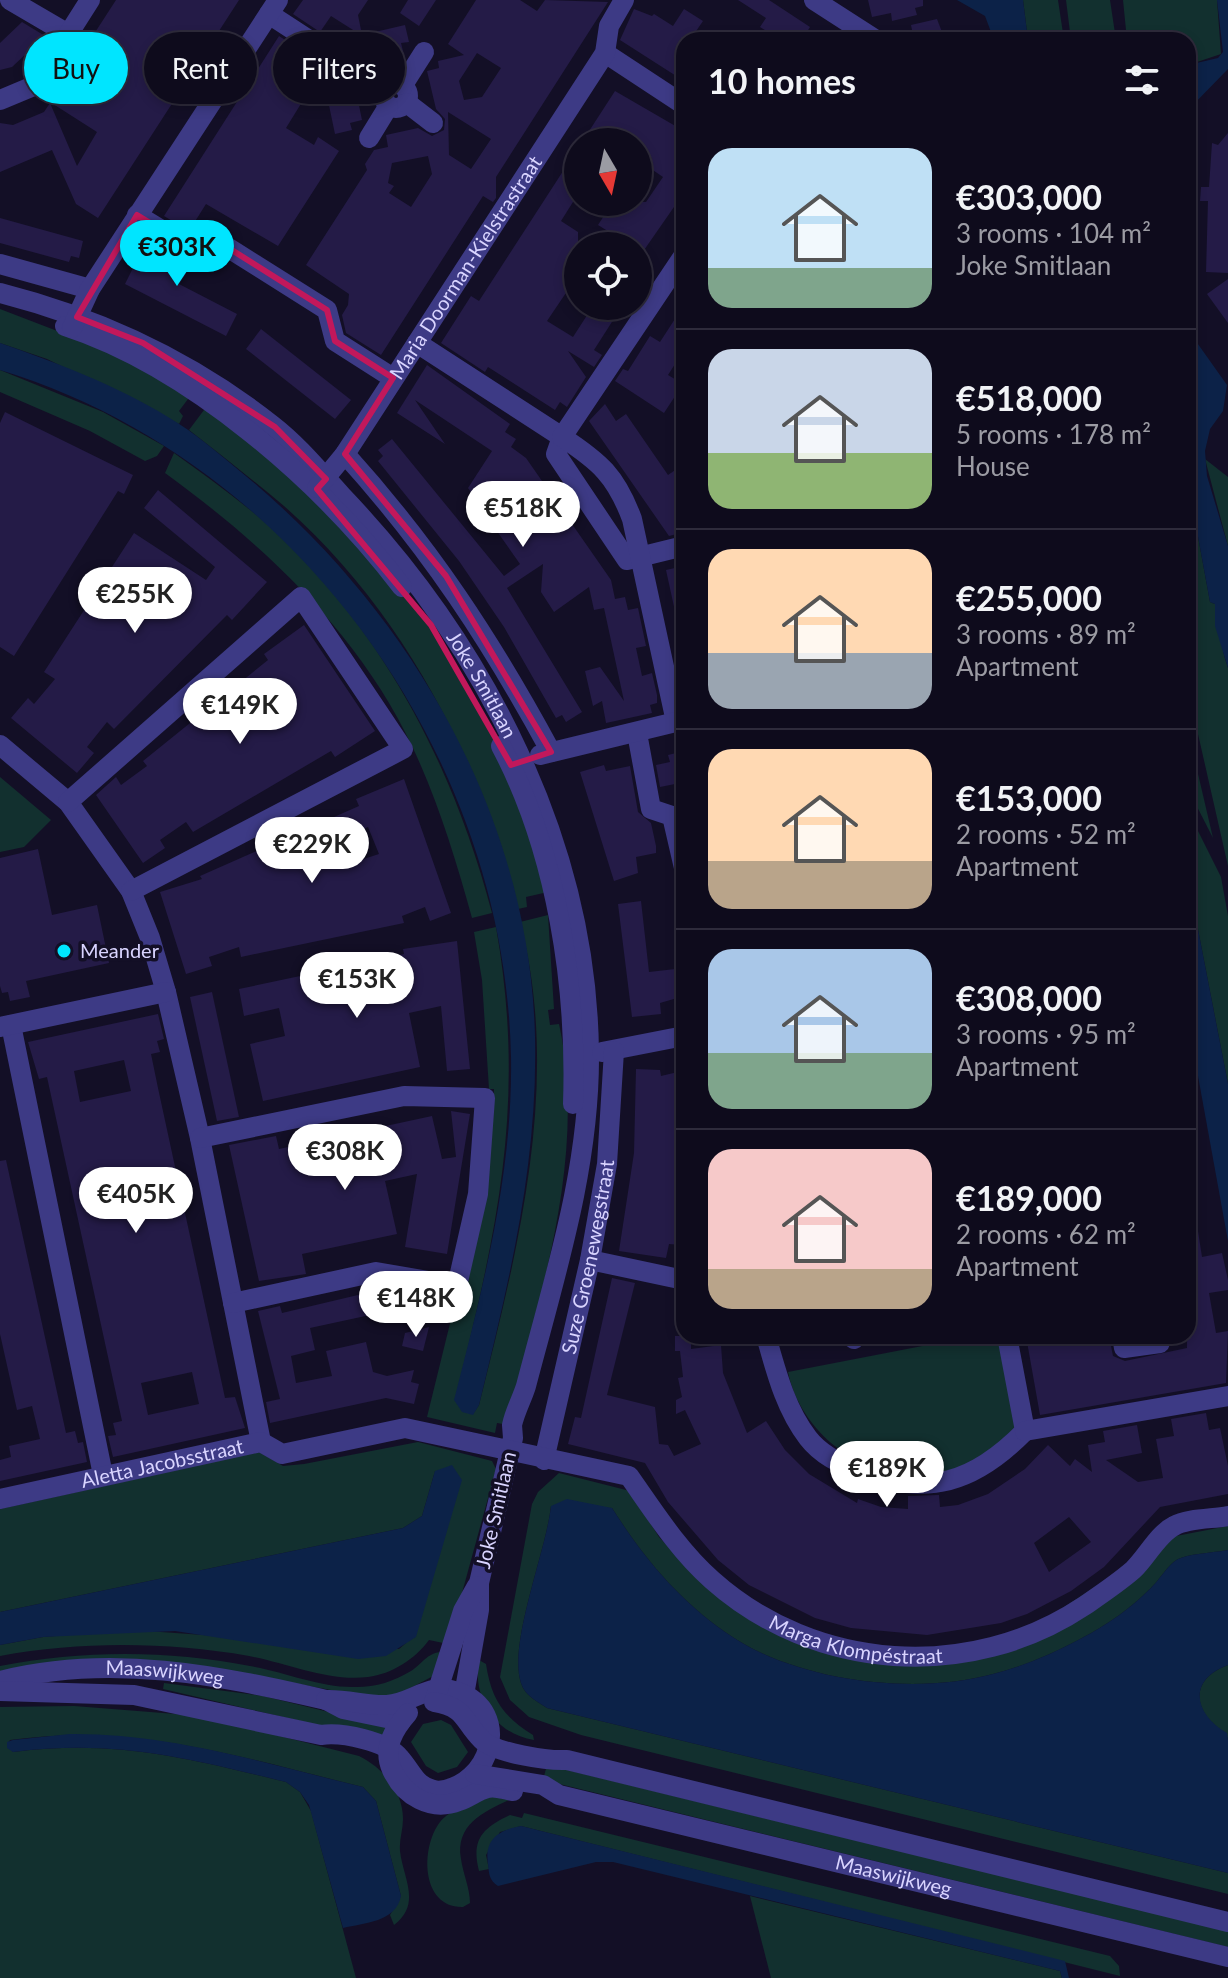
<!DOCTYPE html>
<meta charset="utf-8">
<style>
:root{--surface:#0e0b1c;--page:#171425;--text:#f1f3f6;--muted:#9b9ba3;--line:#2e2b3b;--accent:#00e5ff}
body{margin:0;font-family:Lato,sans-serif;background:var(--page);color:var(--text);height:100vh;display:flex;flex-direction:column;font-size:30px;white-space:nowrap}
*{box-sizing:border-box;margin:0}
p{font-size:26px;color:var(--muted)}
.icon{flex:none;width:44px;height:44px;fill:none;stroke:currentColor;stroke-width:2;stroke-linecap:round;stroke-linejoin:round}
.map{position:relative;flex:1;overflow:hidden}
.details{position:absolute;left:676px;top:32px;width:520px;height:1312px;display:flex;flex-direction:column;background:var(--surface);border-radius:24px;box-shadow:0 4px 12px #0003,0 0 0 2px var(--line)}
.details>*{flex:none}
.banner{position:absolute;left:24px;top:32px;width:532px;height:72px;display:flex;gap:16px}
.needle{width:52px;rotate:171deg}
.controls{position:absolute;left:564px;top:128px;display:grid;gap:16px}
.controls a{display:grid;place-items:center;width:88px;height:88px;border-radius:50%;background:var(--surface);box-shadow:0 4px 12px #0003,0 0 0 2px var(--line);font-size:40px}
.price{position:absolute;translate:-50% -68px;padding:0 18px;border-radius:28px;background:#fff;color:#222;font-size:26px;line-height:52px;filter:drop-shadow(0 2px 4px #0008)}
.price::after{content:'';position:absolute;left:50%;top:48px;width:24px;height:18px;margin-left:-12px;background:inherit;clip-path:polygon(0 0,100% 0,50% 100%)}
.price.on{background:var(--accent);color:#111}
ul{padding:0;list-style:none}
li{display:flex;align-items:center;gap:24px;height:200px;padding:0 32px}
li+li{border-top:2px solid var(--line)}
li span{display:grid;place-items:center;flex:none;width:224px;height:160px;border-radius:24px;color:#555}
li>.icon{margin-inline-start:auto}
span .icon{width:96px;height:96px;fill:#fffc;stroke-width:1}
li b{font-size:34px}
h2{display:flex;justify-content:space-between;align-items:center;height:96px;padding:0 32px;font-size:34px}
.chip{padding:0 28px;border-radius:36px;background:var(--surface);box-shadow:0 4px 12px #0003,0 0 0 2px var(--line);font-size:28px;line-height:72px}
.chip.on{background:var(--accent);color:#111}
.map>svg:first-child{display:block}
.green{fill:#12302f}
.water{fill:#0c2248}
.building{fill:#241b47;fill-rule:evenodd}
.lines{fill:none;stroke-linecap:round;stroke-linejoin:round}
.minor{stroke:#3d3a85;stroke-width:20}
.marked{fill:none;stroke:#c2185b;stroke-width:6;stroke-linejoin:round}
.poi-dot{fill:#00e5ff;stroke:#130f26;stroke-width:3}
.labels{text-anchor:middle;stroke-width:7;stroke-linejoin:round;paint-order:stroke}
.street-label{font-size:20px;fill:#d9d4ff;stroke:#130f26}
.poi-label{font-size:20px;fill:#d9d4ff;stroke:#130f26;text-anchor:start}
</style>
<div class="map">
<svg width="1228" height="1978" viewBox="0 0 1228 1978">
<rect width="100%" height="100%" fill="#130f26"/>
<g class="green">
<polygon points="1023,0 1058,0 1064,40 1028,40"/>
<polygon points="1066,0 1110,0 1116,40 1071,40"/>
<polygon points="1123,0 1217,0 1221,54 1188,65 1188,40 1127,40"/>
<polygon points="0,309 125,357 191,395 179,411 183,416 179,424 47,359 0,343"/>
<polygon points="0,370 103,412 164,446 157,456 145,461 90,431 0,392"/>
<path d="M207,406l50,36 147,147 56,84 39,77 49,142 -22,5 1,10 -9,2c-40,-152 -115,-298 -234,-403 -31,-26 -63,-51 -95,-76z"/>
<path d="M174,453c47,34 97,69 136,113 91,100 148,218 182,347l-20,5c-16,-58 -34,-117 -60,-172 -53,-113 -148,-201 -247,-273z"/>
<polygon points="1205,459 1228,477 1228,546"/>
<path d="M1188,482l22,120 5,2c5,22 5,42 13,64v198l-40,-176z"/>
<polygon points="1188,731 1213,838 1188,789"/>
<polygon points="0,777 51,820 24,847 0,852"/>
<polygon points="1188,811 1221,877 1228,916 1228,1084 1188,878"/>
<path d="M548,915l6,94 -6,1 2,15 9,-1c29,132 -20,272 -51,401l-11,-2 -2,10 -68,-16 29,-118h4l6,-21 27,-157 1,-32h-5l-7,-109 -8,-48 22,-5c31,176 1,304 -41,473l18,14 6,-9c39,-156 83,-323 41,-483z"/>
<path d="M974,1336h24l18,95c-12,10 -25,24 -39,32 -73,42 -173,-12 -189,-91z"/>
<path d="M418,1442l74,19 4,8 -48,175 -19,-4c-14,19 -37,34 -61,37 -39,5 -81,-14 -119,-21 -82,-14 -167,-15 -249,0v-11l43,-8 90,-7 266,19 7,-6 29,-172 -13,45 -19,12 -403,84v-103l259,-57 24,14 21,-2z"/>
<path d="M559,1473l71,18 29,46 47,50 131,66 160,-2 174,-114 57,-11v24c-14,3 -41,3 -53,11 -9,7 -16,19 -24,27 -20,20 -44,37 -69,50 -28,15 -57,28 -89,36 -80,22 -200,7 -268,-42 -48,-34 -82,-75 -113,-124l-61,-2c-5,46 -43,138 -30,177 4,13 16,18 26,25l681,165v21l-647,-159 -52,-18 -19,-17 -10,-23 32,-173 6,-12z"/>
<path d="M441,1652l-4,22 -38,20 -25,4 -135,-25 -239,1v-8c82,-16 168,-16 250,0 34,6 69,21 102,21 21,1 41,-5 59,-16 11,-7 16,-18 30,-19z"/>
<path d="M479,1660l7,4c5,34 17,53 47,71l1,5c-39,-6 -62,-42 -55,-80z"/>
<path d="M1228,1665v75l-2,-7c-32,-19 -39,-53 2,-68z"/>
<polygon points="164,1683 263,1696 386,1726 382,1740 163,1689"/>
<path d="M74,1706l127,10 158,40c24,12 44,35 44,63 0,11 -4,21 -3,32 3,27 22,53 -6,74l-4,-10 11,-19 -25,-95 -13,-14c-120,-29 -228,-65 -353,-47l-3,4 6,8c102,-13 174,6 273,30l14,10 11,19 45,167h-356v-271z"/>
<polygon points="441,1720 451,1725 468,1752 457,1767 438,1773 426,1766 411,1742 423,1724"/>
<polygon points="547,1765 1228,1931 1228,1947 543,1780"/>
<path d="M490,1796l19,4c-26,12 -54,25 -48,59 2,15 9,29 9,44l-7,4c-42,1 -43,-59 -23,-85 11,-14 34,-19 50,-26z"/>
<path d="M524,1813l586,143 9,10 1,10 -599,-150 -21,6 -14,23 3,14 -10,2c-8,-31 3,-43 31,-56l12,3z"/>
<polygon points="750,1896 1060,1971 1062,1978 771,1978"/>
</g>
<g class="water">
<polygon points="957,0 1023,0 1028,40 994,40 985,16"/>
<polygon points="1217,0 1228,0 1228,69 1188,110 1188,65 1218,58 1223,52"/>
<polygon points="1188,330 1227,385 1223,411 1210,429 1205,451 1207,476 1228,546 1228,668 1215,626 1215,604 1210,602 1188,482"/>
<path d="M0,343c57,20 116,42 168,74 26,15 50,36 73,55 168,137 289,344 294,565 3,127 -26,245 -56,368l-6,10 -11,-3 -8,-12c29,-113 59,-226 57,-343 -6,-305 -218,-598 -511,-687z"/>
<polygon points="1188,878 1228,1084 1228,1241 1188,1021"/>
<polygon points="452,1465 462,1480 416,1637 386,1656 358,1659 175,1631 43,1637 0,1645 0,1612 403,1528 422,1516 435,1471"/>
<path d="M567,1499l45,9c31,49 65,90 113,124 68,49 188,64 268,42 31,-8 61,-21 89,-36 25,-13 49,-30 69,-50 8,-8 15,-20 24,-27 12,-8 39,-8 53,-11v115c-41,15 -34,49 -1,68l1,7v133l-681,-165c-10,-7 -22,-12 -26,-25 -13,-39 25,-131 30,-177z"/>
<path d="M70,1734c101,-1 196,30 293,53l13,14 25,95c-5,26 -37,27 -58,32l-34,-123 -9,-13 -14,-10c-99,-24 -171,-43 -273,-30l-6,-4v-6l6,-2z"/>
<path d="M521,1826l544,135 4,17h-7l-2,-7 -447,-109h-17l-98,24c-9,-6 -9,-12 -10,-22 -4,-25 11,-34 33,-38z"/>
</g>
<g class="building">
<polygon points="116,0 239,0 98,218 76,204 52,150 0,172 0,123 13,125 44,112 50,103 77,166 97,132 50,102"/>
<polygon points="303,0 368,0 358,15 362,35 405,25 409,42 401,43 404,55 368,63 365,51 358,53 354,36 361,35 331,16 320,32 293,14"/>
<polygon points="408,0 436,0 419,26 400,13"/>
<path d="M476,0h44l17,11 8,-11 63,2 -112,175v21l-3,4 -10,-6 -102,159 -35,-22 -4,-18 6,-10 1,-11 -43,-29 61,-95 -2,-6 9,-14 14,-3 -2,-12 32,-7 14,8 12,-6 1,-11 -9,-10 -9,-38 12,-3 -1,-7 26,-6 -16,-11zM477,53l24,15 -19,29 -18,3 -5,-19zM448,112l43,27 -20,30 -22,-14zM428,156l4,18 -21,33 -22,-14 5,-7 -6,-3 4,-20z"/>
<polygon points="738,0 769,0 810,27 802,40 781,40 760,27 766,18"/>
<polygon points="868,0 923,0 923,6 915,8 917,15 892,21 891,13 872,17"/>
<polygon points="634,9 652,16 654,14 673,26 684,9 703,21 690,40 684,40 684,81 620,40"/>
<polygon points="937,19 945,40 914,40 911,25"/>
<polygon points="22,22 45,36 12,67 0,70 0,43"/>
<polygon points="279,36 340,76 342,86 355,86 362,120 350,123 352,130 335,134 326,91 307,94 286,128 314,145 318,137 339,151 278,246 206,204 189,231 164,216"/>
<polygon points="615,91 684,131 684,180 678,190 683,194 642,253 638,246 632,246 598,225 613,202 646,202 663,177 647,166 652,158 638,149 638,142 582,142"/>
<polygon points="1228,133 1228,273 1206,272 1208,201 1200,201 1201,187 1209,187 1212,143 1218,145"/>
<polygon points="578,148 578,194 561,221 578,232 578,275 547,321 573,337 593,306 604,306 617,314 594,350 602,355 594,367 568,351 586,377 567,407 560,402 555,410 488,367 485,372 441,343 471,296 479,301"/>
<polygon points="0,218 83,241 79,258 71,256 69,262 0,243"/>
<polygon points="150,238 193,263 179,284 237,314 226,336 125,284 139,256 170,264 144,247"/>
<polygon points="1228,279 1228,323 1207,294"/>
<polygon points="684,305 684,350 668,375 683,384 664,413 615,381 623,369 628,371 650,336 660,342"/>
<polygon points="261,329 351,400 335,419 246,349"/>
<polygon points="427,365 510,424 505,432 516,439 511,447 526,458 611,580 615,599 625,597 628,610 638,608 646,646 636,648 642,676 652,673 657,695 657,703 650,705 652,713 606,723 602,701 593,706 585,671 600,667 624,701 604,608 594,610 589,587 554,612 541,592 543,564 507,588 582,712 566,722 562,715 556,718 504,627 459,561 378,461 383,456 378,450 392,439 504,576 520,564 494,527 503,521 485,495 477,501 468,488 492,451 415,400 445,444 397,413"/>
<polygon points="605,404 616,421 626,414 668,475 684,464 684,504 677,509 684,518 684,529 677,534 669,536 589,421"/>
<polygon points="5,412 133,475 124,494 118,491 14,656 0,647 0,423"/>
<polygon points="158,490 267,582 232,620 227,615 114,729 107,722 87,747 94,753 77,773 11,718 28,698 34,704 55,679 44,672 134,533 206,580 215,567 144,508"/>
<polygon points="684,566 684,624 678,625 666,570"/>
<polygon points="304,625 375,731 335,757 331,751 193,832 186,822 160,840 165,848 143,863 96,795 116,777 121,785 147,766 143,761 268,660 264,654"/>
<polygon points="684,751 684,797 678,798 675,784 660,787 656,765 670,762 668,755"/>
<polygon points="604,765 606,771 630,766 638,812 651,823 656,846 656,853 636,857 638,873 614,881 580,772"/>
<path d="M404,779l47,134 -21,8 -5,-14 -23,9 2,7 -163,34 -2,-10 -30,10 3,9 -26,8 -26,-82 42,-13 -2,-3 159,-70 -3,-7zM368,827l11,27 -43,14 -10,-23z"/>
<polygon points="38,849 52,915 97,905 109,963 26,981 30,997 10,1001 8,992 2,993 0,986 0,858"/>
<polygon points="641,901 649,972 684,968 684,996 660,1003 661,1014 632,1017 618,904"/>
<polygon points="457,941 470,1069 447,1071 441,1006 409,1013 420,1067 263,1101 250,1044 285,1036 279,1008 244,1016 239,989 404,954 403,949"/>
<polygon points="212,992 239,1117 217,1121 190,997"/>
<path d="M158,1014l6,25 -7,2 3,11 -9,2 7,34 67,310 10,-1 10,31 -132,29 -5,-21 8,-1 -3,-12 9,-2 -75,-344 -8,2 -11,-37zM124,1060l7,31 -51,11 -6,-31zM192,1372l7,32 -51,11 -7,-32z"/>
<polygon points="636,1069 660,1070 661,1076 682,1071 684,1082 684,1237 681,1245 669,1244 666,1258 619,1251 634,1153"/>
<polygon points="451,1111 470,1114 447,1254 405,1247 417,1174 385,1181 397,1234 302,1254 306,1274 259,1281 229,1145 276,1136 279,1149 432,1116 442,1159 456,1157"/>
<polygon points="6,1160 66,1433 75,1431 78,1443 83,1442 87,1462 0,1481 0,1460 11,1457 9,1446 40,1439 32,1406 17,1410 0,1334 0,1161"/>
<polygon points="1196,1218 1202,1257 1222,1253 1228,1280 1228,1290 1209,1293 1216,1333 1228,1331 1226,1383 1040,1415 1026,1336 1109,1336 1113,1356 1125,1361 1187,1348 1188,1219"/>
<path d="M612,1278l23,5 -28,112 48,12 4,37 9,1 6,11 27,-12 -16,-34 -9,4v-14l6,-3 -4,-19 5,-1 -3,-26h-5v-15h16v13l30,-4 2,28 24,60 19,-12 19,29 24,24 48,29 1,-4 23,8 27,2v-13l31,-1 1,12 18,-2 30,-11 37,-25 23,-24 22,21 5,-7 17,13 -4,-27 17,-3 -2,-11 34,-6 5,28 -36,7 32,22 25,-4 -7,-39 18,-3 -3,-17 35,-6 3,17 11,-2 8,38v28l-68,13 -56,60 -33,24 -44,23 -26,9 -74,12 -76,-7 -36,-10 -66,-33 -31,-25 -50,-58 -23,-39 -77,-19 7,-27 6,1zM1069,1517l22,25 -42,30 -15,-29z"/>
<polygon points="379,1290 384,1312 310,1328 315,1350 291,1356 296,1383 332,1376 326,1351 366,1342 373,1372 387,1376 414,1370 411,1382 419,1384 414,1404 386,1398 270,1423 266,1402 280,1399 258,1311 280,1306 282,1313"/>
<polygon points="429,1327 423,1351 402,1346 405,1333"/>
</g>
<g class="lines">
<g class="minor">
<polyline points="10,0 68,34"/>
<polyline points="814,0 876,40"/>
<polyline points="269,14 384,89"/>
<polyline points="605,53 684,105"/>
<circle cx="396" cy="96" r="12"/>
<polyline points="403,85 424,52"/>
<polyline points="0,100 36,85 90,0"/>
<polyline points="407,103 433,123"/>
<polyline points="369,138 388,107"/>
<polyline points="137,215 196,251 227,247 327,310 335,341 393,378"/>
<polyline points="0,264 90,289"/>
<path id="s1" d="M0,293c98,25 192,69 272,132 26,20 48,47 70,71 142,149 245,347 247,557 1,115 -34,222 -63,333 -4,13 -11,25 -14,39l1,13 -34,145v27l-15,85"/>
<path d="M65,326c126,41 258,157 337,261"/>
<polyline points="72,328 90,289 278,0"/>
<polyline points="417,343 562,437 556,454 627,560 684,546"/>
<path d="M345,454c85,94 146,187 206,298"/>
<path id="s2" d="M317,488l28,-34 260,-401 4,-27 15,-26"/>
<path d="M676,722l-44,-203c-16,-43 -32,-57 -70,-82l122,-182"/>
<polyline points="637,733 651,809 672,816 684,868"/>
<polyline points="0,745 68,802 131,891 150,938 166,992 200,1138 261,1442"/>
<path d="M501,746c56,106 76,240 72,358"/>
<polyline points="540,755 684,720"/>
<polyline points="68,802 301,597 403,749 131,891"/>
<polyline points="11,1025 103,1475"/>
<polyline points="0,1027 166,992"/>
<polyline points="602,1052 684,1036"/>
<polyline points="200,1138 404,1096 485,1098 478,1194 457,1286 376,1272 233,1303"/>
<polyline points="590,1260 684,1280"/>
<path d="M766,1336c10,35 19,72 42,102 13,17 32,26 51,33 69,26 115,12 166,-40"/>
<polyline points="853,1336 854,1339"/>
<polyline points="1007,1336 1025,1431"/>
<polyline points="1122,1336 1124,1348 1160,1343 1159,1336"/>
<polyline points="1025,1431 1228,1396"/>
<path id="s3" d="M544,1460l46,-200 17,-96 7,-113"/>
<path id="s4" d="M0,1499l261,-57 21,12 123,-26 224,48c26,37 50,75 83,104 103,92 258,102 372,26 16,-11 34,-23 49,-36 13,-12 25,-36 41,-44 14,-8 39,-7 54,-10"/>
<path id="s5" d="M0,1681c110,-28 218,-6 326,19l17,9 58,12"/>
<path d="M0,1691l134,4 187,40c21,-3 65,6 79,23 14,16 15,29 38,33 53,-5 75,-79 20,-99 -29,-11 -44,11 -71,13 -20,1 -40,-6 -61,-5"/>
<polyline points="435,1699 463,1611 477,1586"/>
<path d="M434,1702c33,6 28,18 48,38 13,13 66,21 85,20l661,162"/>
<path d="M408,1713c-14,16 -26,35 -16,57 12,26 39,42 67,31 10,-3 19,-11 29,-13 8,-2 17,2 25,3"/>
<path id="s6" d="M475,1774l68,11 16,10 669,162"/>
</g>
</g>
<path class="marked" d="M137,215l59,36 31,-4 100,63 8,31 58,37 -48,76 101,122 105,176 -40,13 -80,-140 -114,-136 9,-10 -51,-52 -132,-84 -66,-26z"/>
<circle class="poi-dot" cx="64" cy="951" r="8"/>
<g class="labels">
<g class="street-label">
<text dy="7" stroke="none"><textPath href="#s2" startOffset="266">Maria Doorman-Kielstrastraat</textPath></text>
<text dy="7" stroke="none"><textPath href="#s1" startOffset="640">Joke Smitlaan</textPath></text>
<text dy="7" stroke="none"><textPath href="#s3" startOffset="208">Suze Groenewegstraat</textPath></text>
<text dy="7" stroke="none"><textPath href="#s4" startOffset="166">Aletta Jacobsstraat</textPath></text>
<text transform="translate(496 1510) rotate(-77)" y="7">Joke Smitlaan</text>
<text dy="7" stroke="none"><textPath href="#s4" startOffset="940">Marga Klompéstraat</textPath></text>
<text dy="7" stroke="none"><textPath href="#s5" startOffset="166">Maaswijkweg</textPath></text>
<text dy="7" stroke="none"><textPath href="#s6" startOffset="432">Maaswijkweg</textPath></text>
</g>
<g class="poi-label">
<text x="80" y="958">Meander</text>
</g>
</g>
</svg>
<div class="controls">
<a><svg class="needle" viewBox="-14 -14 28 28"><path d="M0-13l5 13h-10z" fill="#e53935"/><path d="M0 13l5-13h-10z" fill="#9b9ba3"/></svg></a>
<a><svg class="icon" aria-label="locate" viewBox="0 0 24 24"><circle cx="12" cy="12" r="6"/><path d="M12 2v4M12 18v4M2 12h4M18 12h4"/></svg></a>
</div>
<b class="price on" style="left:177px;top:288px">€303K</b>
<b class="price" style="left:523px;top:549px">€518K</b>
<b class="price" style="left:135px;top:635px">€255K</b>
<b class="price" style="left:240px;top:746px">€149K</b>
<b class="price" style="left:312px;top:885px">€229K</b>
<b class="price" style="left:357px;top:1020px">€153K</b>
<b class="price" style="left:345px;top:1192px">€308K</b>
<b class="price" style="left:136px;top:1235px">€405K</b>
<b class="price" style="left:416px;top:1339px">€148K</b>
<b class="price" style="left:887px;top:1509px">€189K</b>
<div class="banner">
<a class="chip on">Buy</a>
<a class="chip">Rent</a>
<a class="chip">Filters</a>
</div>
<section class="details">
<h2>10 homes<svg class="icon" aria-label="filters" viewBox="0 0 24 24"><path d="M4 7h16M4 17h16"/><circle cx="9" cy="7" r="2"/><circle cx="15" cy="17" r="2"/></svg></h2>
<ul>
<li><span style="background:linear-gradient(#bfe0f5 75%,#7fa58c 0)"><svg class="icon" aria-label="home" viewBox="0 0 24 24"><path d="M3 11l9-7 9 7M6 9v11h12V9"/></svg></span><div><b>€303,000</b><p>3 rooms · 104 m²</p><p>Joke Smitlaan</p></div></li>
<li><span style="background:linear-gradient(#c9d6e8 65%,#8fb573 0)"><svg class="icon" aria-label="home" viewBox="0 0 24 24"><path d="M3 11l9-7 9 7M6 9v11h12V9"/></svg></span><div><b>€518,000</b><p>5 rooms · 178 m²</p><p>House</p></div></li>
<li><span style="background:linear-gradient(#ffd9b3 65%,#9aa5b1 0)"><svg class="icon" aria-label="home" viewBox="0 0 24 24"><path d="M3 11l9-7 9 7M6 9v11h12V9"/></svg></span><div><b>€255,000</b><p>3 rooms · 89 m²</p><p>Apartment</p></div></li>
<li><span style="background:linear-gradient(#ffd9b3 70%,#b9a48a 0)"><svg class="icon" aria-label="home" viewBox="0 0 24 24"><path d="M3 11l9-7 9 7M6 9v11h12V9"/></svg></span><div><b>€153,000</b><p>2 rooms · 52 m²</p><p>Apartment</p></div></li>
<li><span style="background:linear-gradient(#a9c7e8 65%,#7fa58c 0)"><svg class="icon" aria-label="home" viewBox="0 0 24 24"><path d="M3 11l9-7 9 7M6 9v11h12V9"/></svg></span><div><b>€308,000</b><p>3 rooms · 95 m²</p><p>Apartment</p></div></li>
<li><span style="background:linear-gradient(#f6c9c9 75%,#b9a48a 0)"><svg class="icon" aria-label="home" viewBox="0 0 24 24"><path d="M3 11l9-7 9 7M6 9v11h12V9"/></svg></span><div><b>€189,000</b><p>2 rooms · 62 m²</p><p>Apartment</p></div></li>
</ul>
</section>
</div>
